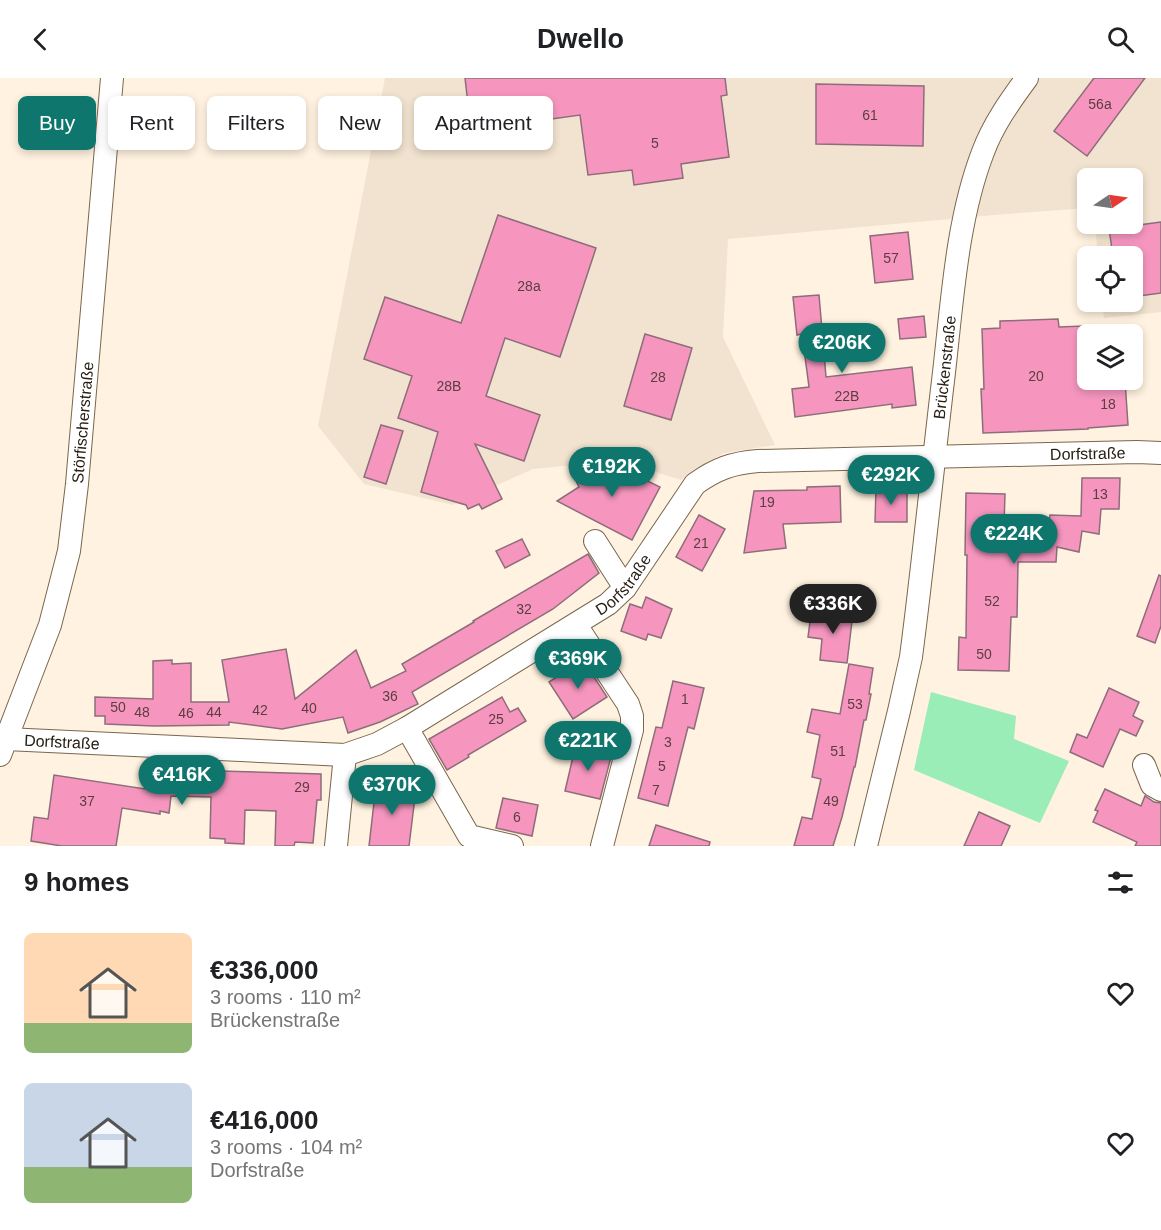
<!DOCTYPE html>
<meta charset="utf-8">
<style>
:root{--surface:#fff;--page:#f6f6f6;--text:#202124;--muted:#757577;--accent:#0f766e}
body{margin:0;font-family:Helvetica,sans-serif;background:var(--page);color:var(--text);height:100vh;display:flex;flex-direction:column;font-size:22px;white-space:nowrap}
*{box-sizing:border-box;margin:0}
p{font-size:20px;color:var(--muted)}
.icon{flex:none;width:33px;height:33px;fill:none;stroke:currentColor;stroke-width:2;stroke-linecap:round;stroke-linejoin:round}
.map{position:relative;height:768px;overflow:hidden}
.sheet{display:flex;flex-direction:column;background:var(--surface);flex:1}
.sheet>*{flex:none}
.guide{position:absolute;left:18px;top:18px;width:600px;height:54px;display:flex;gap:12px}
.needle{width:39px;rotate:77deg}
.controls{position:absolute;left:1077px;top:90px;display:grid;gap:12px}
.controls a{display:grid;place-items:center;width:66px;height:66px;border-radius:9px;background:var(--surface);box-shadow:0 3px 9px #0003;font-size:30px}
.price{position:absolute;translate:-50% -51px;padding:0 14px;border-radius:21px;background:var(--accent);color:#fff;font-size:20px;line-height:39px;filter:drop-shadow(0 2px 3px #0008)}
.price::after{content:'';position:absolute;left:50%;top:36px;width:18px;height:14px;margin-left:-9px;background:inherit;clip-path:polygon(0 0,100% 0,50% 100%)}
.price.current{background:#222;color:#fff}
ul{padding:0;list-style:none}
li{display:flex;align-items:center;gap:18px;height:150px;padding:0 24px}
li span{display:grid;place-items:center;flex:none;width:168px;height:120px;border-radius:9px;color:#555}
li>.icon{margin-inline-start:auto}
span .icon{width:72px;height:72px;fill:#fffc;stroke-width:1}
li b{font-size:26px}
h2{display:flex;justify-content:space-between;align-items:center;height:72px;padding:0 24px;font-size:26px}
.tag{padding:0 21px;border-radius:9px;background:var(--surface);box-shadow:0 3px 9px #0003;font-size:21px;line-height:54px}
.tag.current{background:var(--accent);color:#fff}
header{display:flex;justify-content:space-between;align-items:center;height:78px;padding:0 24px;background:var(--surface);font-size:27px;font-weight:700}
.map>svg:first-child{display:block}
.industrial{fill:#f2e3d0}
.green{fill:#9aedb7}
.building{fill:#f696bf;stroke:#8d6d79;stroke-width:1.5}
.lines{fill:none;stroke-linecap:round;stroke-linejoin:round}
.minor-casing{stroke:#7a674d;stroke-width:24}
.minor{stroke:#fff;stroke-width:22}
.labels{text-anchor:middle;stroke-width:4.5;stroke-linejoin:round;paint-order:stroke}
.number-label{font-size:14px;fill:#5c3e40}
.street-label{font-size:16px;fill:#282016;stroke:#fff}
</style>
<header><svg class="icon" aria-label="back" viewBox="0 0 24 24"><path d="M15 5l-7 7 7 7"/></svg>Dwello<svg class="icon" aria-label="search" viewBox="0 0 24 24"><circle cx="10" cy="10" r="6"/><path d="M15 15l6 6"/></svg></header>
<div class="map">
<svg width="1161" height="768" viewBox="0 0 1161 768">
<rect width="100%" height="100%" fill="#fff2e0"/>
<polygon class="industrial" points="385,0 1161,0 1161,234 1104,240 1102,224 1132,224 1132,178 1098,178 1095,146 1132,146 1132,100 1088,100 1087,130 994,137 728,161 723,259 775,367 724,375 696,390 681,402 628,385 606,384 533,391 453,427 364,406 318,348"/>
<polygon class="green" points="931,614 1016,638 1014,661 1069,683 1040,745 914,692"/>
<g class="building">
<polygon points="465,0 725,0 727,17 721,18 729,79 681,86 683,100 634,107 632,92 588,97 580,37 471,52"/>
<polygon points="1094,0 1145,0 1087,78 1054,53"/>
<polygon points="816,6 924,8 923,68 816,66"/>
<polygon points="498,137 596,170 560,279 505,260 486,318 540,337 524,383 475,366 502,421 482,431 479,426 468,431 466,427 421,414 438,354 398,340 412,298 364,281 385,219 461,245"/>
<polygon points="1161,144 1161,215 1132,219 1132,178 1113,178 1109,151"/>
<polygon points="908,154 913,201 875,205 870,158"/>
<polygon points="819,217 826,299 912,289 916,327 892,330 892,326 795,339 792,311 809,309 802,256 797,257 793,219"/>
<polygon points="924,238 926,259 900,261 898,241"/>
<polygon points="1058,241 1059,249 1084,248 1087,304 1125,302 1128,347 1088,350 1088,351 983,355 981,311 984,311 982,251 1000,250 1000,243"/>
<polygon points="645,256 692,270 671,342 624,328"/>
<polygon points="381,347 403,353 386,406 364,399"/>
<polygon points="613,388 633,394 633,396 660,409 632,462 557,423 579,409 570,391"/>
<polygon points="1082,400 1120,400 1119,431 1101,431 1099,456 1082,453 1079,474 1057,469 1056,484 1018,484 1017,539 1011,539 1009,593 958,592 959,559 966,560 967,477 965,477 966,415 1005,416 1004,447 1048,448 1050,437 1081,438"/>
<polygon points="840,408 841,444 783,446 786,470 744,475 754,413 807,412 807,409"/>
<polygon points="876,410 903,411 907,416 907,444 875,444"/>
<polygon points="699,437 725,451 702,493 676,479"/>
<polygon points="522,461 530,477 505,490 496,473"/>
<polygon points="588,476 599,495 553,531 412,614 418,626 380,644 348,655 343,639 282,651 229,644 229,647 154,648 105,646 105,638 95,638 95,619 153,621 153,583 172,582 172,586 191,585 191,624 229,624 222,582 286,571 295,621 356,572 371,610 406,593 402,586 474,544 473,543"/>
<polygon points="1159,497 1161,498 1161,548 1155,565 1137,558"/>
<polygon points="646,519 672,531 661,560 648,556 646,562 621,553 630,526 642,530"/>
<polygon points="826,532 853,535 847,585 820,582 822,561 808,559 811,536 825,538"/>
<polygon points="583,582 607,619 573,641 549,604"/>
<polygon points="849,586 873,590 869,616 871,616 866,642 864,642 855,689 854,689 842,739 833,768 794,768 802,739 812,741 821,701 812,699 820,657 807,654 812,631 840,636"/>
<polygon points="673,603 704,610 694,651 688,649 668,728 638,720 656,649 662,650"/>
<polygon points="1109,610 1139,624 1133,638 1143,643 1136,658 1120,651 1103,689 1070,674 1077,656 1087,660"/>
<polygon points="502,619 510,634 518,630 526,643 468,677 469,679 447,692 429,661"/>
<polygon points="576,666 612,675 600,721 565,713"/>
<polygon points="183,692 321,696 321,722 317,722 313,765 295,764 294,768 275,768 276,733 245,732 244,766 225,765 225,761 210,760 211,719 171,718 169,735 160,733 160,736 122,730 116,768 62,768 31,763 34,739 48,741 54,697 145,711 147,697 183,702"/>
<polygon points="376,707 416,711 409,768 369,768"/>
<polygon points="1105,711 1141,728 1145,718 1154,724 1161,725 1161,768 1135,768 1137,764 1093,744 1098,733 1095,732"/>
<polygon points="503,720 538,727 532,758 496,750"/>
<polygon points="979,734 1010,748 1001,768 964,768"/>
<polygon points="656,747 710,764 709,768 649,768"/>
</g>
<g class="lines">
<g class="minor-casing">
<g id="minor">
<polyline points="595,463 625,510"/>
<polyline points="576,547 628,626 632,638 632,652 602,768"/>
<polyline points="407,650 469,758 512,768"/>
<path id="s1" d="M6,661l339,16 32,-11 30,-16 201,-124 17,-16 70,-104c21,-15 37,-21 63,-23l379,-9 24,1"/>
<path id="s2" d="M0,677l50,-130 19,-74 8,-67 35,-406"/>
<polyline points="1144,687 1152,707 1161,712"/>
<polyline points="336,768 345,677"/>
<path id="s3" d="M866,768l33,-135 12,-54c12,-92 21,-184 32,-276 9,-75 13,-159 40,-229 10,-27 27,-51 44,-74"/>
</g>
</g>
<use href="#minor" class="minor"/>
</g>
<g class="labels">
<g class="number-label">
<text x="1100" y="31">56a</text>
<text x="870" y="42">61</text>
<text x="655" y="70">5</text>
<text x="891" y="185">57</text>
<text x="529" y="213">28a</text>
<text x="1036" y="303">20</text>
<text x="658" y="304">28</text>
<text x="449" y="313">28B</text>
<text x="847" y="323">22B</text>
<text x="1108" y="331">18</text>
<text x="1100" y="421">13</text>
<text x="767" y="429">19</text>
<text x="701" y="470">21</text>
<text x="992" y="528">52</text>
<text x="524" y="536">32</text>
<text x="984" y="581">50</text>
<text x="390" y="623">36</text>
<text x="685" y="626">1</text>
<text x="855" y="631">53</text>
<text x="118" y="634">50</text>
<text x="309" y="635">40</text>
<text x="260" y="637">42</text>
<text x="142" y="639">48</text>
<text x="214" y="639">44</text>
<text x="186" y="640">46</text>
<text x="496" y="646">25</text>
<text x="668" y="669">3</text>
<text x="838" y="678">51</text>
<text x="662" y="693">5</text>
<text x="302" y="714">29</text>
<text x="656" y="717">7</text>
<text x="87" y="728">37</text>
<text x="831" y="728">49</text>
<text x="517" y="744">6</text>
</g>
<g class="street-label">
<text dy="6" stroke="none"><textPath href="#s3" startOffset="486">Brückenstraße</textPath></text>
<text dy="6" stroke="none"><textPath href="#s2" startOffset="345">Störfischerstraße</textPath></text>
<text dy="6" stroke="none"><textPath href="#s1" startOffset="1190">Dorfstraße</textPath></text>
<text dy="6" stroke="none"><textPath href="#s1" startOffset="668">Dorfstraße</textPath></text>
<text dy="6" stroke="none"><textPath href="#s1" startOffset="56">Dorfstraße</textPath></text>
</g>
</g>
</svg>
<div class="controls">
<a><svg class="needle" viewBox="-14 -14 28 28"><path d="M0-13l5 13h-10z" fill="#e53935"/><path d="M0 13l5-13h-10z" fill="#757577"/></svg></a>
<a><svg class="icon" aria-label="locate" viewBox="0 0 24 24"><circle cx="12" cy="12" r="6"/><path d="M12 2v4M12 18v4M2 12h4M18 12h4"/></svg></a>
<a><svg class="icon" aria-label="layers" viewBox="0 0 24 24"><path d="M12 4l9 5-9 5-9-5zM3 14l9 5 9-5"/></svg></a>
</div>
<b class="price" style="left:842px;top:296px">€206K</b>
<b class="price" style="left:612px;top:420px">€192K</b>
<b class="price" style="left:891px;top:428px">€292K</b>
<b class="price" style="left:1014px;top:487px">€224K</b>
<b class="price current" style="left:833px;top:557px">€336K</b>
<b class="price" style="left:578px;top:612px">€369K</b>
<b class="price" style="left:588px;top:694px">€221K</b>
<b class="price" style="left:182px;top:728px">€416K</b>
<b class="price" style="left:392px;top:738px">€370K</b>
<div class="guide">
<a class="tag current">Buy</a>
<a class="tag">Rent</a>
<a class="tag">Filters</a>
<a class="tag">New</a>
<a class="tag">Apartment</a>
</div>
</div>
<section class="sheet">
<h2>9 homes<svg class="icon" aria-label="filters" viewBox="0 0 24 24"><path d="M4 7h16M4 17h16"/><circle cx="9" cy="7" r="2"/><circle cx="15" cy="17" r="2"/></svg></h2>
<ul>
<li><span style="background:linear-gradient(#ffd9b3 75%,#8fb573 0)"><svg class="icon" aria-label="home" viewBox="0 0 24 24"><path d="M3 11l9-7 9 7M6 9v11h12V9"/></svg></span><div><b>€336,000</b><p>3 rooms · 110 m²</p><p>Brückenstraße</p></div><svg class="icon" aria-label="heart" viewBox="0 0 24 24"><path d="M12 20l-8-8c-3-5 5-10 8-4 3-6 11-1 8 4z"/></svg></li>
<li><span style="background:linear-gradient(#c9d6e8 70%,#8fb573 0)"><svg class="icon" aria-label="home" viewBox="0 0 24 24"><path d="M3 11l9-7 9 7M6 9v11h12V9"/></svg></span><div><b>€416,000</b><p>3 rooms · 104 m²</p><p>Dorfstraße</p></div><svg class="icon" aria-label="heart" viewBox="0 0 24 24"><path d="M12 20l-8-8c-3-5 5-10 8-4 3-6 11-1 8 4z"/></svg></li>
</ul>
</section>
